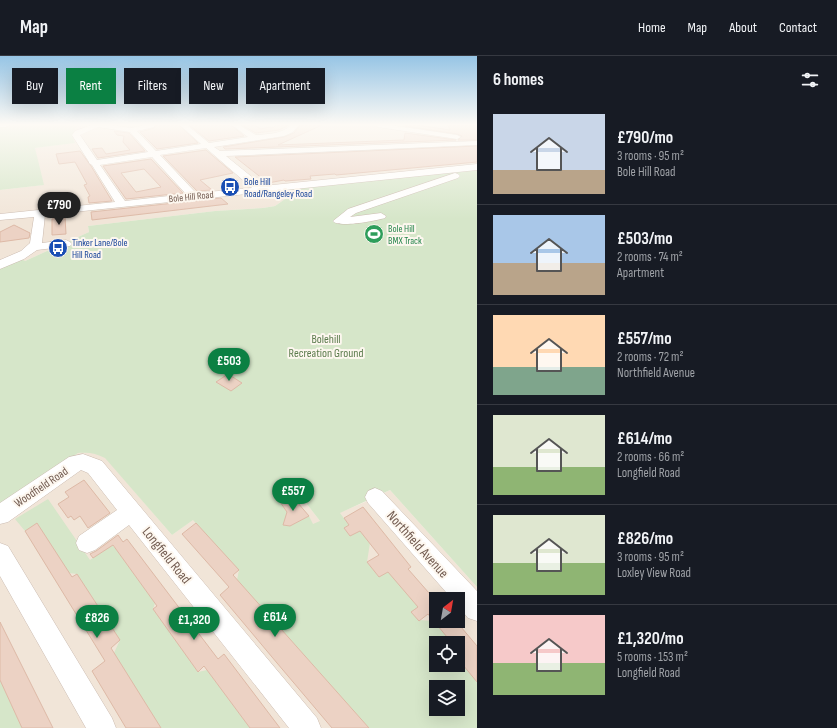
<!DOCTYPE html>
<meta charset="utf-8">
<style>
:root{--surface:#171b24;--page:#242831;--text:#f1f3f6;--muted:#9ea1a6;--line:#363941;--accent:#0b8043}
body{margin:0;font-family:"Sofia Sans Condensed",sans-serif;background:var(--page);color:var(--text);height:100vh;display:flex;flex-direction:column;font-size:15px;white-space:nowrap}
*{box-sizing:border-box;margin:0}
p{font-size:13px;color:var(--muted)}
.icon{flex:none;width:22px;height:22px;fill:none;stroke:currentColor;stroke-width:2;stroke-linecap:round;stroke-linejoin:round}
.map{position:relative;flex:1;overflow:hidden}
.details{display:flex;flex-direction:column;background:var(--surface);width:360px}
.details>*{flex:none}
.top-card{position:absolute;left:12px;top:12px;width:380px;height:36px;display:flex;gap:8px}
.needle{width:26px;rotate:31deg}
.controls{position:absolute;left:429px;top:536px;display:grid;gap:8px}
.controls a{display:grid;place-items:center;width:36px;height:36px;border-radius:0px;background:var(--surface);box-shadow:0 4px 16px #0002;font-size:20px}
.price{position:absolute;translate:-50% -34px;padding:0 9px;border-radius:14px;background:var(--accent);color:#fff;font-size:13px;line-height:26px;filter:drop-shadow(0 1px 2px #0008)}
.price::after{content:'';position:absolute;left:50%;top:24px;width:12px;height:9px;margin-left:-6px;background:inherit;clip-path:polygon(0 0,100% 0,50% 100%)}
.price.on{background:#222;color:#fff}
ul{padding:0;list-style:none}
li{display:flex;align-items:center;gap:12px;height:100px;padding:0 16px}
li+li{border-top:1px solid var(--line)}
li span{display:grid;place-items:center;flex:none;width:112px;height:80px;border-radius:0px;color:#555}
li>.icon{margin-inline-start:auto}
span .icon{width:48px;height:48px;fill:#fffc;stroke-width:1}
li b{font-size:17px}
h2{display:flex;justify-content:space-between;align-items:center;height:48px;padding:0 16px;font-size:17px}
.pill{padding:0 14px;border-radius:0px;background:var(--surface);box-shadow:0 4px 16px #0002;font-size:14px;line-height:36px}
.pill.on{background:var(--accent);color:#fff}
header{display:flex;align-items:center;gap:24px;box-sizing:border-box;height:56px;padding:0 20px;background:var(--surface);border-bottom:1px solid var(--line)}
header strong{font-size:19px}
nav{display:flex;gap:22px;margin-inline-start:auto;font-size:14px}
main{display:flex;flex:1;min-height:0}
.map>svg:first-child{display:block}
.residential{fill:#f1e5d8;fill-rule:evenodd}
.green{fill:#d6e6c9;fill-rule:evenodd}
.building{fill:#ecd2c4;stroke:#ddb9a6;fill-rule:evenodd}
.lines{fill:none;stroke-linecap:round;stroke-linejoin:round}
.minor-casing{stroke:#cbbbb0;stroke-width:1}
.minor{fill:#fff;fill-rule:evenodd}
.labels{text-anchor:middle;stroke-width:4;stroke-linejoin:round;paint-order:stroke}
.far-transit-label{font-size:10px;fill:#164399;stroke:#fdf7ef;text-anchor:start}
.far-street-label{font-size:10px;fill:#715a4f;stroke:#fdf7ef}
.far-leisure-label{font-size:10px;fill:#27864d;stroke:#fdf7ef;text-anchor:start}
.park-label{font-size:12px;fill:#5b7b4c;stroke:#fdf7ef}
.street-label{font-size:12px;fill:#715a4f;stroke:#fdf7ef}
.near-street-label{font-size:14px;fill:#715a4f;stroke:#fdf7ef}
</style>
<header>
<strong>Map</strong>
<nav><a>Home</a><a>Map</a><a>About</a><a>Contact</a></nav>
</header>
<main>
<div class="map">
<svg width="477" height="672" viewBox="0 0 477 672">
<rect width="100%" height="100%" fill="#faf3e9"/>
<g class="residential">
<polygon points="78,69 477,69 477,113 265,136 283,138 285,139 285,143 275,150 263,152 215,155 88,170 89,176 25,205 0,211 0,134 43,129 34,92 74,87 72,79"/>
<path d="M84,396l15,2 6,3 67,78 48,-35 17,16 45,-24 17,2 21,27 45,-19 25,-12 87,97v141h-477v-221l78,-54zM436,543h22v22h-22zM436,587h22v22h-22zM436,631h22v22h-22z"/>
</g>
<g class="green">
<polygon points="0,69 78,69 72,79 75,87 35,92 44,129 0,134"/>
<path d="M477,113v418l-87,-97 -50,23 9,12 -5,3 6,8 10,-5 10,12 -3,19 12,15 10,-6 29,36 -6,5 7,8 15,1 15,18 -5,4h-8v22h22v-2l9,7 10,12v46h-108l-132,-148 2,-10 -46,-50 -21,15 -67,-77c-9,-5 -17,-6 -27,-5l-78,54v-240l19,-9 6,3 64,-29 -1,-6 127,-15 48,-3 12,-2 10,-7v-4l-2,-1 -18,-2zM282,436l17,2 21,27 -7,3 -4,-8 -19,10h-4l-2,-4 1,-3 5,-3 -15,-20zM436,631h22v22h-22z"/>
<polygon points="48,443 90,504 112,489 115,492 155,547 153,553 198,616 207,614 250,672 161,672 114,597 120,584 77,518 69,517 37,467 25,475 15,463"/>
<polygon points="0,624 22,672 0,672"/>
</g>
<g class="building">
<polygon points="156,69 179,69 198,87 157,93 140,76 154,72"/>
<polygon points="189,69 231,69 244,80 209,85"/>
<polygon points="241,69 254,69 261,73 269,71 273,72 276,69 289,69 279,74 256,77"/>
<polygon points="300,69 322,69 278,89 404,84 405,77 456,84 225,93 223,91 284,81 294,77"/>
<polygon points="405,69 418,69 450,74 448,69 477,69 477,84 458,84 462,80 457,78 405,70"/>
<polygon points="114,75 129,77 145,95 98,102 92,93 102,92 106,98 130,94 123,86 124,80 117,79"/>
<polygon points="477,90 477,106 336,119 335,118 310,120 311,123 285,125 284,124 268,127 235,101"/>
<polygon points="206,94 233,117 200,124 212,134 197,135 163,100"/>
<polygon points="80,95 91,110 112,145 89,147 88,141 90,140 84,129 87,128 75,106 59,108 56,98"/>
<path d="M151,103l32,34 -57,6 -23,-33zM144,113l17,18 -25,5 -15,-19z"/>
<polygon points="221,142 228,148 92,164 91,156"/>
<polygon points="65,161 66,178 52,179 52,163"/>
<polygon points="14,169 30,177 29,182 0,186 0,176"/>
<polygon points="228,318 242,327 231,335 216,326"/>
<polygon points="84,424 110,457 88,472 80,460 74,464 71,460 68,462 58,448 69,441 65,436"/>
<polygon points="292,440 309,460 290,470 283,469 287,456 280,446"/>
<polygon points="363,451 411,511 408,513 436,545 436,565 456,565 477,590 477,626 458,603 458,587 452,587 428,558 419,565 411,556 418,551 388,516 379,521 367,506 379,499 360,475 350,480 344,472 349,469 344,462"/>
<polygon points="37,467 72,521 77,518 120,584 111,592 161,672 126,672 92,615 105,605 25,475"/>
<polygon points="196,467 239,514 233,519 369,672 332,672 277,607 220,539 229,531 182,478"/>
<polygon points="118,479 123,486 127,483 218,603 224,598 280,672 250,672 204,610 198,616 153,553 157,550 113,489 93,502 90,498 96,495"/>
<polygon points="0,566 53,672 22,672 0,624"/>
</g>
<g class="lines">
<g class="minor-casing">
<g id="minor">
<polygon points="0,69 10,69 6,71 0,71"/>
<path d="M92,69h18l22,3 12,-3h10v2l-17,4 19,20 45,-7 -21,-19h7l22,18 39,-6 -16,-12h7l17,10c13,-1 26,-1 35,-10h8l-6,7 -9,4 -70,11 6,4 257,-10v4l-251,11 37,30 214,-22v6l-432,45 -3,28 24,-3 4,2 2,2 -2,2 -33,4 -13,9 -24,10v-9l21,-9 9,-8 4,-26 -34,3v-6l115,-12 -23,-37 -3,-2v-1l-17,-27 3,-4zM98,71l32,5 18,20 -51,8 -17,-25zM206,92l46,40 -56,5 -36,-38zM152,101l34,37 -61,7 -25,-36z"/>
<polygon points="374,69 390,69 457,79 461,81 457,83 378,71"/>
<path d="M455,117l3,1 2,2 -2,2 -102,35 -6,4 31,-4 5,3 -1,2c-10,3 -47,10 -52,3l15,-12z"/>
<polygon points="83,398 102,405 317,662 321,672 289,672 129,469 95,494 87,497 79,494 76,487 79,480 117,454 88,417 81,414 8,466 0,468 0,447 69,401"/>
<polygon points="375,432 382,435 477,535 477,565 468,562 458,550 458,543 452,543 368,447 365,441 368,435"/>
<polygon points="0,487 8,490 112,662 116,672 86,672 0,520"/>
</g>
</g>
<use href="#minor" class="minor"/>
</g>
<linearGradient id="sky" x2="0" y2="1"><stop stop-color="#97c5e5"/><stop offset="0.42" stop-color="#fdfaf5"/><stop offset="1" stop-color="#fdfaf5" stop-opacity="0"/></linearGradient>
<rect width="477" height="163" fill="url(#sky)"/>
<defs>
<g id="bus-disc" transform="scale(1)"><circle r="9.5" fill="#1a4fb4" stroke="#fdf7ef"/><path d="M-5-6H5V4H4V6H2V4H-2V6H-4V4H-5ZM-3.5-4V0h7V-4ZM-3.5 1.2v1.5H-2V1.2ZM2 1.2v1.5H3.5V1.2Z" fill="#fff"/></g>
<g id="stadium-disc" transform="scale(1)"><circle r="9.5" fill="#2e9e5b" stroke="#fdf7ef"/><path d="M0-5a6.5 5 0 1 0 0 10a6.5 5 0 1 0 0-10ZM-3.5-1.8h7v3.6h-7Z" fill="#fff"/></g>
</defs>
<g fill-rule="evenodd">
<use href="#bus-disc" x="230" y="131"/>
<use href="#stadium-disc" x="374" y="178"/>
<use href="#bus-disc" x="58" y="192"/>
</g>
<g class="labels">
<g class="far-transit-label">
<text x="244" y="129">Bole Hill<tspan x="244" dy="12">Road/Rangeley Road</tspan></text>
<text x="72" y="190">Tinker Lane/Bole<tspan x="72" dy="12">Hill Road</tspan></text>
</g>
<g class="far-street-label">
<text transform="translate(191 140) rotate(-6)" y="4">Bole Hill Road</text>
</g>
<g class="far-leisure-label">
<text x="388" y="176">Bole Hill<tspan x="388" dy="12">BMX Track</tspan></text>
</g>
<g class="park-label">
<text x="326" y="287">Bolehill<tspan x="326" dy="14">Recreation Ground</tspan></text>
</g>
<g class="street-label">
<text transform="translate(41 431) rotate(-34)" y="4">Woodfield Road</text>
</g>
<g class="near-street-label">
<text transform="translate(418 488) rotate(48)" y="5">Northfield Avenue</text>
<text transform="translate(167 499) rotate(51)" y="5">Longfield Road</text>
</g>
</g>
</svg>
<div class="controls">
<a><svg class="needle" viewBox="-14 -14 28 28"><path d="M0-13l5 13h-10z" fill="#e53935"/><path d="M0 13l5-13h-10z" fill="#9ea1a6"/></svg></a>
<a><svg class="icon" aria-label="locate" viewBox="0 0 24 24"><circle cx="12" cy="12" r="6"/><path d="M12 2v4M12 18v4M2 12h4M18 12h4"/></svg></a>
<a><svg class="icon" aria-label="layers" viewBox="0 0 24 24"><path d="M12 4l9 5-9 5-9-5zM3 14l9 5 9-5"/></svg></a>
</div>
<b class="price on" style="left:59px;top:170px">£790</b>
<b class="price" style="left:229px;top:326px">£503</b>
<b class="price" style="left:293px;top:456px">£557</b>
<b class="price" style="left:275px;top:582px">£614</b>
<b class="price" style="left:97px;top:583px">£826</b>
<b class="price" style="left:194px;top:585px">£1,320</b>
<div class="top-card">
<a class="pill">Buy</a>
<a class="pill on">Rent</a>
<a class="pill">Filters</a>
<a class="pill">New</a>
<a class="pill">Apartment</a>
</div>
</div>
<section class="details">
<h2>6 homes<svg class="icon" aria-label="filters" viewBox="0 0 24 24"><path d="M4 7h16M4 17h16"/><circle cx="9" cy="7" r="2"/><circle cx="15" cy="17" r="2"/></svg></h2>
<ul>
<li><span style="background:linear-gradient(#c9d6e8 70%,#b9a48a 0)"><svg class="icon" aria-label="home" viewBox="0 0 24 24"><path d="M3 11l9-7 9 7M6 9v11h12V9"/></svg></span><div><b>£790/mo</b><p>3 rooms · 95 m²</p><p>Bole Hill Road</p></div></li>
<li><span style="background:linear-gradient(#a9c7e8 60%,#b9a48a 0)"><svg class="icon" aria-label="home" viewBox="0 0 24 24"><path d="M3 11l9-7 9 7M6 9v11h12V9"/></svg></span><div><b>£503/mo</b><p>2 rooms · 74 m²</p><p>Apartment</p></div></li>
<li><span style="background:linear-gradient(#ffd9b3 65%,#7fa58c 0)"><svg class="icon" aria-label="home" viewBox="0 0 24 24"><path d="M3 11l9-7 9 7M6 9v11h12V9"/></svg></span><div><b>£557/mo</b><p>2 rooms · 72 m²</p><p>Northfield Avenue</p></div></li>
<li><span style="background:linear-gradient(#dfe7d0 65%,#8fb573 0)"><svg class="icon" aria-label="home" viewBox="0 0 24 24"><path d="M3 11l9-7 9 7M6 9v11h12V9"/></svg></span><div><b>£614/mo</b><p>2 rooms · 66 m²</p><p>Longfield Road</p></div></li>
<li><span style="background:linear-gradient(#dfe7d0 60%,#8fb573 0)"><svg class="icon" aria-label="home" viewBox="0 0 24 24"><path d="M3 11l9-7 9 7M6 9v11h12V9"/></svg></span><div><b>£826/mo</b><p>3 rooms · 95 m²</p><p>Loxley View Road</p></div></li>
<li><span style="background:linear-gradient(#f6c9c9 60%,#8fb573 0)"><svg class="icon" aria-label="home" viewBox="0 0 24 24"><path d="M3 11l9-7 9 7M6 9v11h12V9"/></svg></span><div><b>£1,320/mo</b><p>5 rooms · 153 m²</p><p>Longfield Road</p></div></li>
</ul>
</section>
</main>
